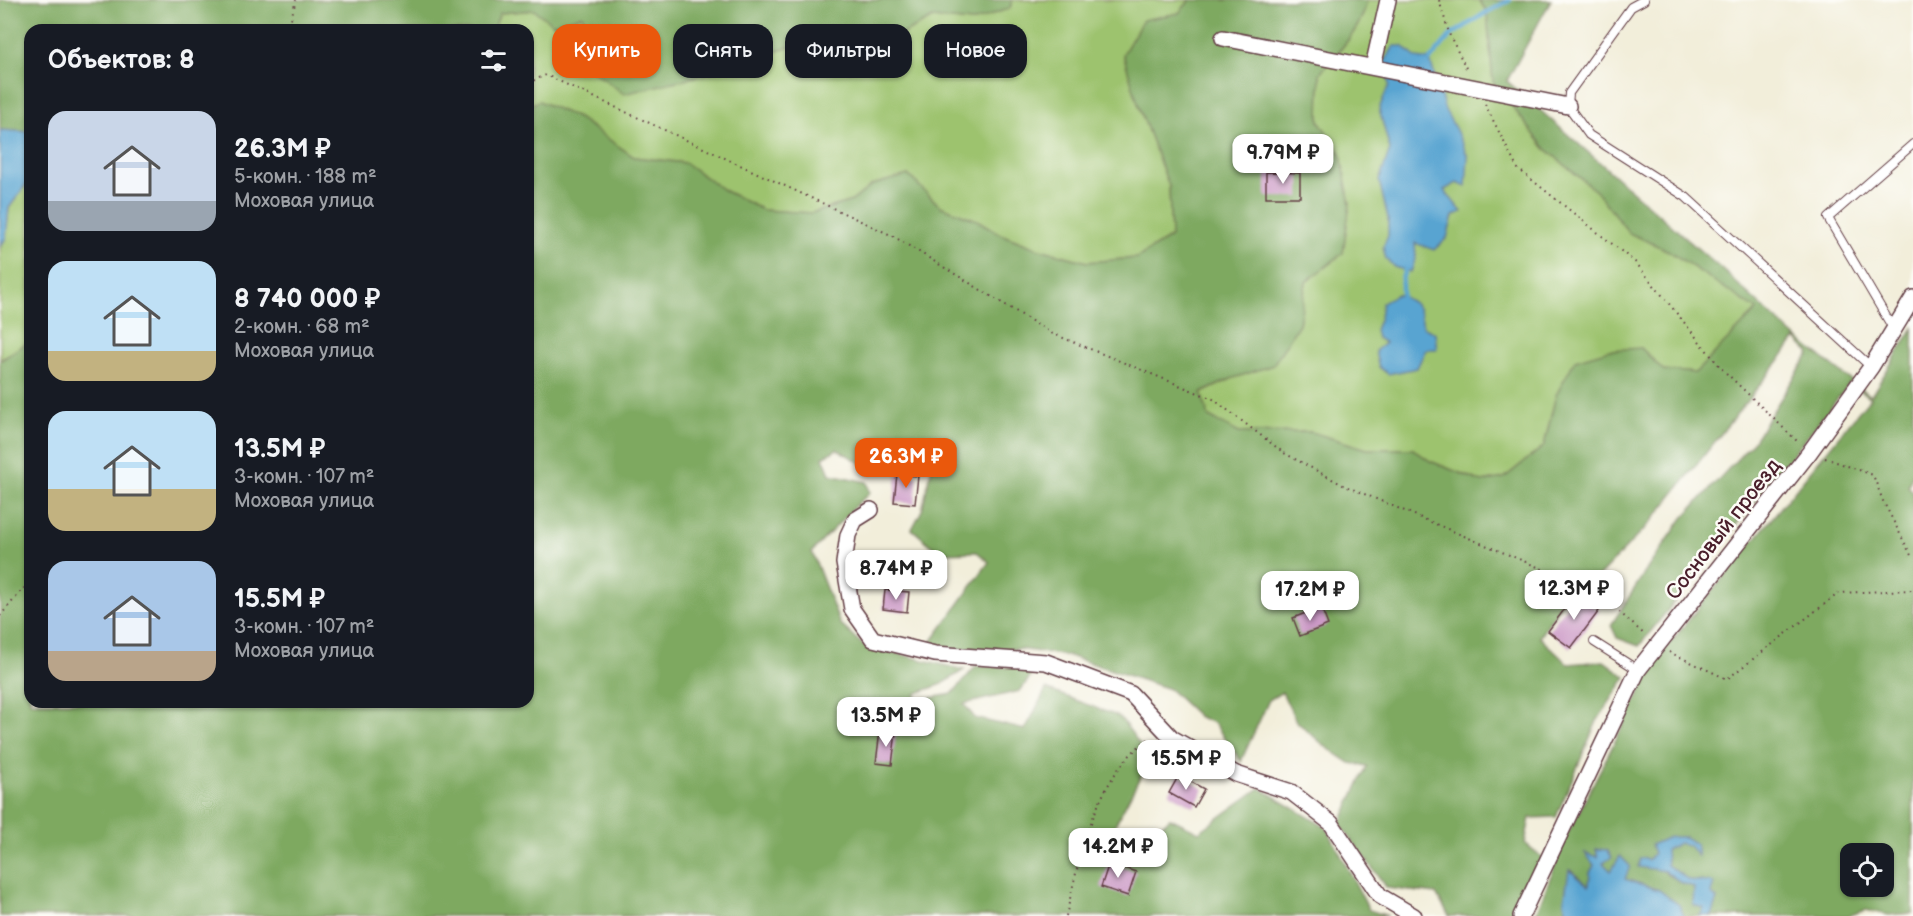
<!DOCTYPE html>
<html lang="ru">
<meta charset="utf-8">
<style>
:root{--surface:#171b24;--page:#20242c;--text:#f1f3f6;--muted:#9ea1a6;--accent:#ea580c}
body{margin:0;font-family:"Balsamiq Sans",sans-serif;background:var(--page);color:var(--text);height:100vh;display:flex;flex-direction:column;font-size:22px;white-space:nowrap}
*{box-sizing:border-box;margin:0}
p{font-size:20px;color:var(--muted)}
.icon{flex:none;width:33px;height:33px;fill:none;stroke:currentColor;stroke-width:2;stroke-linecap:round;stroke-linejoin:round}
.map{position:relative;flex:1;overflow:hidden}
.side{position:absolute;left:24px;top:24px;width:510px;height:684px;display:flex;flex-direction:column;background:var(--surface);border-radius:18px;box-shadow:0 2px 4px #0004}
.side>*{flex:none}
.hud{position:absolute;left:552px;top:24px;width:570px;height:54px;display:flex;gap:12px}
.controls{position:absolute;left:1840px;top:843px;display:grid;gap:12px}
.controls a{display:grid;place-items:center;width:54px;height:54px;border-radius:12px;background:var(--surface);box-shadow:0 2px 4px #0004;font-size:30px}
.price{position:absolute;translate:-50% -51px;padding:0 14px;border-radius:12px;background:#fff;color:#222;font-size:20px;line-height:39px;filter:drop-shadow(0 2px 3px #0008)}
.price::after{content:'';position:absolute;left:50%;top:36px;width:18px;height:14px;margin-left:-9px;background:inherit;clip-path:polygon(0 0,100% 0,50% 100%)}
.price.active{background:var(--accent);color:#fff}
ul{padding:0;list-style:none}
li{display:flex;align-items:center;gap:18px;height:150px;padding:0 24px}
li span{display:grid;place-items:center;flex:none;width:168px;height:120px;border-radius:18px;color:#555}
li>.icon{margin-inline-start:auto}
span .icon{width:72px;height:72px;fill:#fffc;stroke-width:1}
li b{font-size:26px}
h2{display:flex;justify-content:space-between;align-items:center;height:72px;padding:0 24px;font-size:26px}
.pill{padding:0 21px;border-radius:18px;background:var(--surface);box-shadow:0 2px 4px #0004;font-size:21px;line-height:54px}
.pill.active{background:var(--accent);color:#fff}
.map>svg:first-child{display:block}
.green{fill:#9dc36e;stroke:#74714c;stroke-width:1.5}
.forest{fill:#7ea961;stroke:#646446;stroke-width:1.5;fill-rule:evenodd}
.water{fill:#59a4d1;stroke:#52627e;stroke-width:1.5}
.lines{fill:none;stroke-linecap:round;stroke-linejoin:round}
.stream{stroke:#59a4d1;stroke-width:4.5}
.building{fill:#cd9bc8}
.service-casing{stroke:#633e45;stroke-width:10}
.minor-casing{stroke:#633e45;stroke-width:18}
.path{stroke:#633e45;stroke-width:2;stroke-dasharray:1.5 4.5;stroke-linecap:butt}
.service{stroke:#fff;stroke-width:8}
.minor{stroke:#fff;stroke-width:15}
.labels{text-anchor:middle;stroke-width:5;stroke-linejoin:round;paint-order:stroke}
.street-label{font-size:21px;fill:#4a1f2b;stroke:#fdfcf7}
</style>
<div class="map">
<svg width="1913" height="916" viewBox="0 0 1913 916">
<rect width="100%" height="100%" fill="#fdfcf7"/>
<filter id="ink" filterUnits="userSpaceOnUse"><feTurbulence type="fractalNoise" baseFrequency=".0167" numOctaves="2"/><feDisplacementMap in="SourceGraphic" scale="12" xChannelSelector="R" yChannelSelector="G"/><feConvolveMatrix kernelMatrix="1 2 1 2 8 2 1 2 1" color-interpolation-filters="sRGB"/></filter>
<filter id="wash" filterUnits="userSpaceOnUse"><feTurbulence type="fractalNoise" baseFrequency=".008" numOctaves="4" result="noise"/><feDisplacementMap in="SourceGraphic" scale="24" xChannelSelector="R" yChannelSelector="G"/><feGaussianBlur stdDeviation="1.35" result="paint"/><feColorMatrix in="noise" values="0 0 0 0 0 0 0 0 0 0 0 0 0 0 0 0 0 1.4 0 .05"/><feComposite in="paint" operator="in"/></filter>
<g filter="url(#wash)">
<rect width="100%" height="100%" fill="#f2eeda"/>
<g class="green">
<polygon points="1012,0 1190,0 1179,13 1143,21 1139,107 1169,186 1171,237 1137,258 1087,262 1036,248 1000,234 977,220 940,206 908,175 872,185 852,201 812,213 763,210 725,191 685,163 634,157 578,118 539,101 528,106 528,30 493,30 500,13 534,10 553,24 583,14 592,70 680,78 718,71 789,47 850,71 885,43 933,18 973,22 1010,8"/>
<path d="M1367,0h112l8,12 6,70 52,66 52,44 32,41 40,18 89,59 -63,63 -32,-3 -22,-22 -85,47 -12,51 -40,32 -22,4 -52,-21 -17,-12h-46l-56,-17 -72,1 -30,-16 -9,-23 31,-15 68,-55 7,-42 37,-29 -2,-99 -22,-33 1,-48c19,-22 42,-44 47,-73z"/>
<polygon points="30,179 30,341 0,360 0,247 6,238 9,208"/>
</g>
<g class="forest">
<polygon points="0,0 1012,0 1010,8 972,22 933,18 885,43 850,71 789,47 718,71 624,94 592,70 583,15 553,24 534,10 500,13 493,30 136,30 126,23 118,30 30,30 30,132 0,130"/>
<path d="M1190,0h177c-5,29 -28,51 -47,73l-1,48 22,33 9,50 -7,49 -37,29 -7,42 -26,41 -42,14 -30,14 8,24 30,16 72,-1 56,17h46l17,12 52,21 22,-4 40,-32 12,-51 19,-35 34,-10 32,-2 22,22 32,3 62,-63 -88,-59 -40,-18 -32,-41 -52,-44 -52,-66 -6,-70 -8,-12h72l-44,81 222,195 63,58 79,62 42,-68v146l-5,12 5,5v422l-24,2 -24,-5 -17,6h-137l6,-17 -6,-6 2,-10 -24,-3 -22,-15 -1,-15 12,-7 11,2 -4,-8 -31,16 -6,8 34,22 12,4v18l10,3 -4,8h-16l-5,-11 -20,-15 -35,-11 -4,-22 -9,15 -9,-9 9,-6 -4,-7h-11l3,8 -12,-4 7,11 -4,8 -1,13 -19,-16 -6,32 4,14h-33l32,-81 90,-176 213,-261 -20,-15 -211,263 -22,-8 -6,-13 38,-59 34,-48 70,-76 57,-89 -14,-14 -143,181 -55,57 -25,11 -34,49 29,27 36,-3 22,16 -29,44 -41,96 -26,1 -5,25 18,15 -32,58h-62l-13,-22 -49,-6 -47,-64 27,-58 -17,-3 -24,-16 -30,-26 -14,-29 -13,8 -28,61 -27,-38 -15,-6 -30,-28 -100,-33 -50,-7 -80,1 -10,-5 60,-83 -12,-10 -37,1 -28,-24 10,-19 11,-48 -49,-13 -1,17 -10,4 -36,-21 -14,8 7,17 37,8 3,11 -13,11 -45,48 28,72 23,21 101,25 -22,14 -27,10 3,6 34,-6 24,-28 61,2 -17,23 -56,13 11,14 50,12 21,-41 74,28 30,41 -36,69 26,17 30,-26 29,14 61,-44 67,40 42,82 19,6h-1209l-10,-3 -6,3h-163v-555l30,-20v361h498v-596l11,-5 39,17 56,39 51,6 40,28 38,19 49,3 40,-12 20,-16 36,-10 32,31 37,14 23,14 36,14 51,14 50,-4 34,-21 -2,-51 -30,-79 -16,-53 20,-34 36,-7zM1851,854h33v32h-33z"/>
</g>
<g class="water">
<polygon points="1394,46 1403,46 1416,58 1430,60 1445,110 1456,130 1468,157 1466,187 1457,183 1444,190 1462,212 1453,216 1447,238 1434,250 1415,243 1416,257 1411,272 1394,267 1386,259 1383,247 1388,236 1388,218 1379,181 1390,150 1379,109 1389,85 1385,61"/>
<polygon points="0,130 30,132 30,179 9,208 6,238 0,247"/>
<path d="M1397,294c20,9 23,11 26,33l12,6 2,16h-11l-9,19 -29,6 -9,-7 -4,-16 10,-8 -8,-5 -2,-8 5,-13 2,-14z"/>
<polygon points="1669,837 1685,837 1696,844 1698,857 1689,845 1679,843 1666,850 1667,865 1689,880 1714,883 1711,893 1717,899 1711,916 1700,916 1704,908 1693,905 1694,887 1682,883 1665,871 1638,867 1640,858 1648,860 1654,853 1651,845"/>
<polygon points="1596,849 1607,850 1612,857 1603,863 1611,871 1620,856 1630,866 1625,879 1659,890 1679,905 1684,916 1568,916 1564,902 1569,870 1589,886 1590,873 1594,865 1585,853 1598,857"/>
</g>
<g class="lines">
<g class="stream">
<polyline points="1430,60 1450,36 1487,12 1510,0"/>
<polyline points="1402,297 1402,279 1405,270"/>
</g>
</g>
<g id="blocks">
<g class="building">
<polygon points="1266,172 1300,173 1300,197 1266,197"/>
<polygon points="897,474 918,476 915,504 894,502"/>
<polygon points="885,590 909,592 907,612 883,609"/>
<polygon points="1576,594 1599,611 1571,648 1548,631"/>
<polygon points="1321,607 1328,625 1300,636 1293,618"/>
<polygon points="880,730 896,732 892,765 876,763"/>
<polygon points="1179,775 1204,789 1194,807 1169,793"/>
<polygon points="1109,863 1136,872 1128,896 1101,887"/>
</g>
</g>
</g>
<g filter="url(#ink)">
<use href="#blocks" fill-opacity="0" stroke="#633e45" stroke-width="1.5"/>
<g class="lines">
<g class="service-casing">
<g id="service">
<polyline points="1644,0 1631,7 1569,93 1568,106 1589,135 1686,197 1871,367"/>
<polyline points="1894,330 1828,218 1913,144"/>
<polyline points="1594,642 1638,670"/>
</g>
</g>
<g class="minor-casing">
<g id="minor">
<polyline points="1223,38 1568,106"/>
<polyline points="1373,67 1388,0"/>
<polyline points="871,510 855,520 848,535 844,563 852,609 873,639 935,654 1046,662 1131,694 1172,738 1236,774 1291,792 1331,823 1380,896 1414,916"/>
<polyline points="1521,916 1638,670 1809,453 1871,367 1913,298"/>
</g>
</g>
<g class="path">
<polyline points="1439,0 1450,36 1468,72"/>
<polyline points="288,30 296,0"/>
<polyline points="528,83 546,75 893,236 1051,333 1213,399 1284,453 1343,485 1597,592 1645,635"/>
<polyline points="1485,104 1517,168 1636,263 1721,368 1798,442"/>
<polyline points="1825,458 1873,475 1883,501 1913,559"/>
<polyline points="0,616 30,581"/>
<polyline points="1669,652 1727,679 1839,593 1913,590"/>
<path d="M1066,916c14,-60 30,-144 86,-179"/>
</g>
<use href="#service" class="service"/>
<use href="#minor" class="minor"/>
</g>
</g>
<g class="labels">
<g class="street-label">
<text transform="translate(1723 529) rotate(-52)" y="7">Сосновый проезд</text>
</g>
</g>
</svg>
<div class="controls">
<a><svg class="icon" aria-label="locate" viewBox="0 0 24 24"><circle cx="12" cy="12" r="6"/><path d="M12 2v4M12 18v4M2 12h4M18 12h4"/></svg></a>
</div>
<b class="price" style="left:1283px;top:185px">9.79M ₽</b>
<b class="price active" style="left:906px;top:489px">26.3M ₽</b>
<b class="price" style="left:896px;top:601px">8.74M ₽</b>
<b class="price" style="left:1574px;top:621px">12.3M ₽</b>
<b class="price" style="left:1310px;top:622px">17.2M ₽</b>
<b class="price" style="left:886px;top:748px">13.5M ₽</b>
<b class="price" style="left:1186px;top:791px">15.5M ₽</b>
<b class="price" style="left:1118px;top:879px">14.2M ₽</b>
<div class="hud">
<a class="pill active">Купить</a>
<a class="pill">Снять</a>
<a class="pill">Фильтры</a>
<a class="pill">Новое</a>
</div>
<section class="side">
<h2>Объектов: 8<svg class="icon" aria-label="filters" viewBox="0 0 24 24"><path d="M4 7h16M4 17h16"/><circle cx="9" cy="7" r="2"/><circle cx="15" cy="17" r="2"/></svg></h2>
<ul>
<li><span style="background:linear-gradient(#c9d6e8 75%,#9aa5b1 0)"><svg class="icon" aria-label="home" viewBox="0 0 24 24"><path d="M3 11l9-7 9 7M6 9v11h12V9"/></svg></span><div><b>26.3M ₽</b><p>5-комн. · 188 m²</p><p>Моховая улица</p></div></li>
<li><span style="background:linear-gradient(#bfe0f5 75%,#c2b280 0)"><svg class="icon" aria-label="home" viewBox="0 0 24 24"><path d="M3 11l9-7 9 7M6 9v11h12V9"/></svg></span><div><b>8 740 000 ₽</b><p>2-комн. · 68 m²</p><p>Моховая улица</p></div></li>
<li><span style="background:linear-gradient(#bfe0f5 65%,#c2b280 0)"><svg class="icon" aria-label="home" viewBox="0 0 24 24"><path d="M3 11l9-7 9 7M6 9v11h12V9"/></svg></span><div><b>13.5M ₽</b><p>3-комн. · 107 m²</p><p>Моховая улица</p></div></li>
<li><span style="background:linear-gradient(#a9c7e8 75%,#b9a48a 0)"><svg class="icon" aria-label="home" viewBox="0 0 24 24"><path d="M3 11l9-7 9 7M6 9v11h12V9"/></svg></span><div><b>15.5M ₽</b><p>3-комн. · 107 m²</p><p>Моховая улица</p></div></li>
</ul>
</section>
</div>
